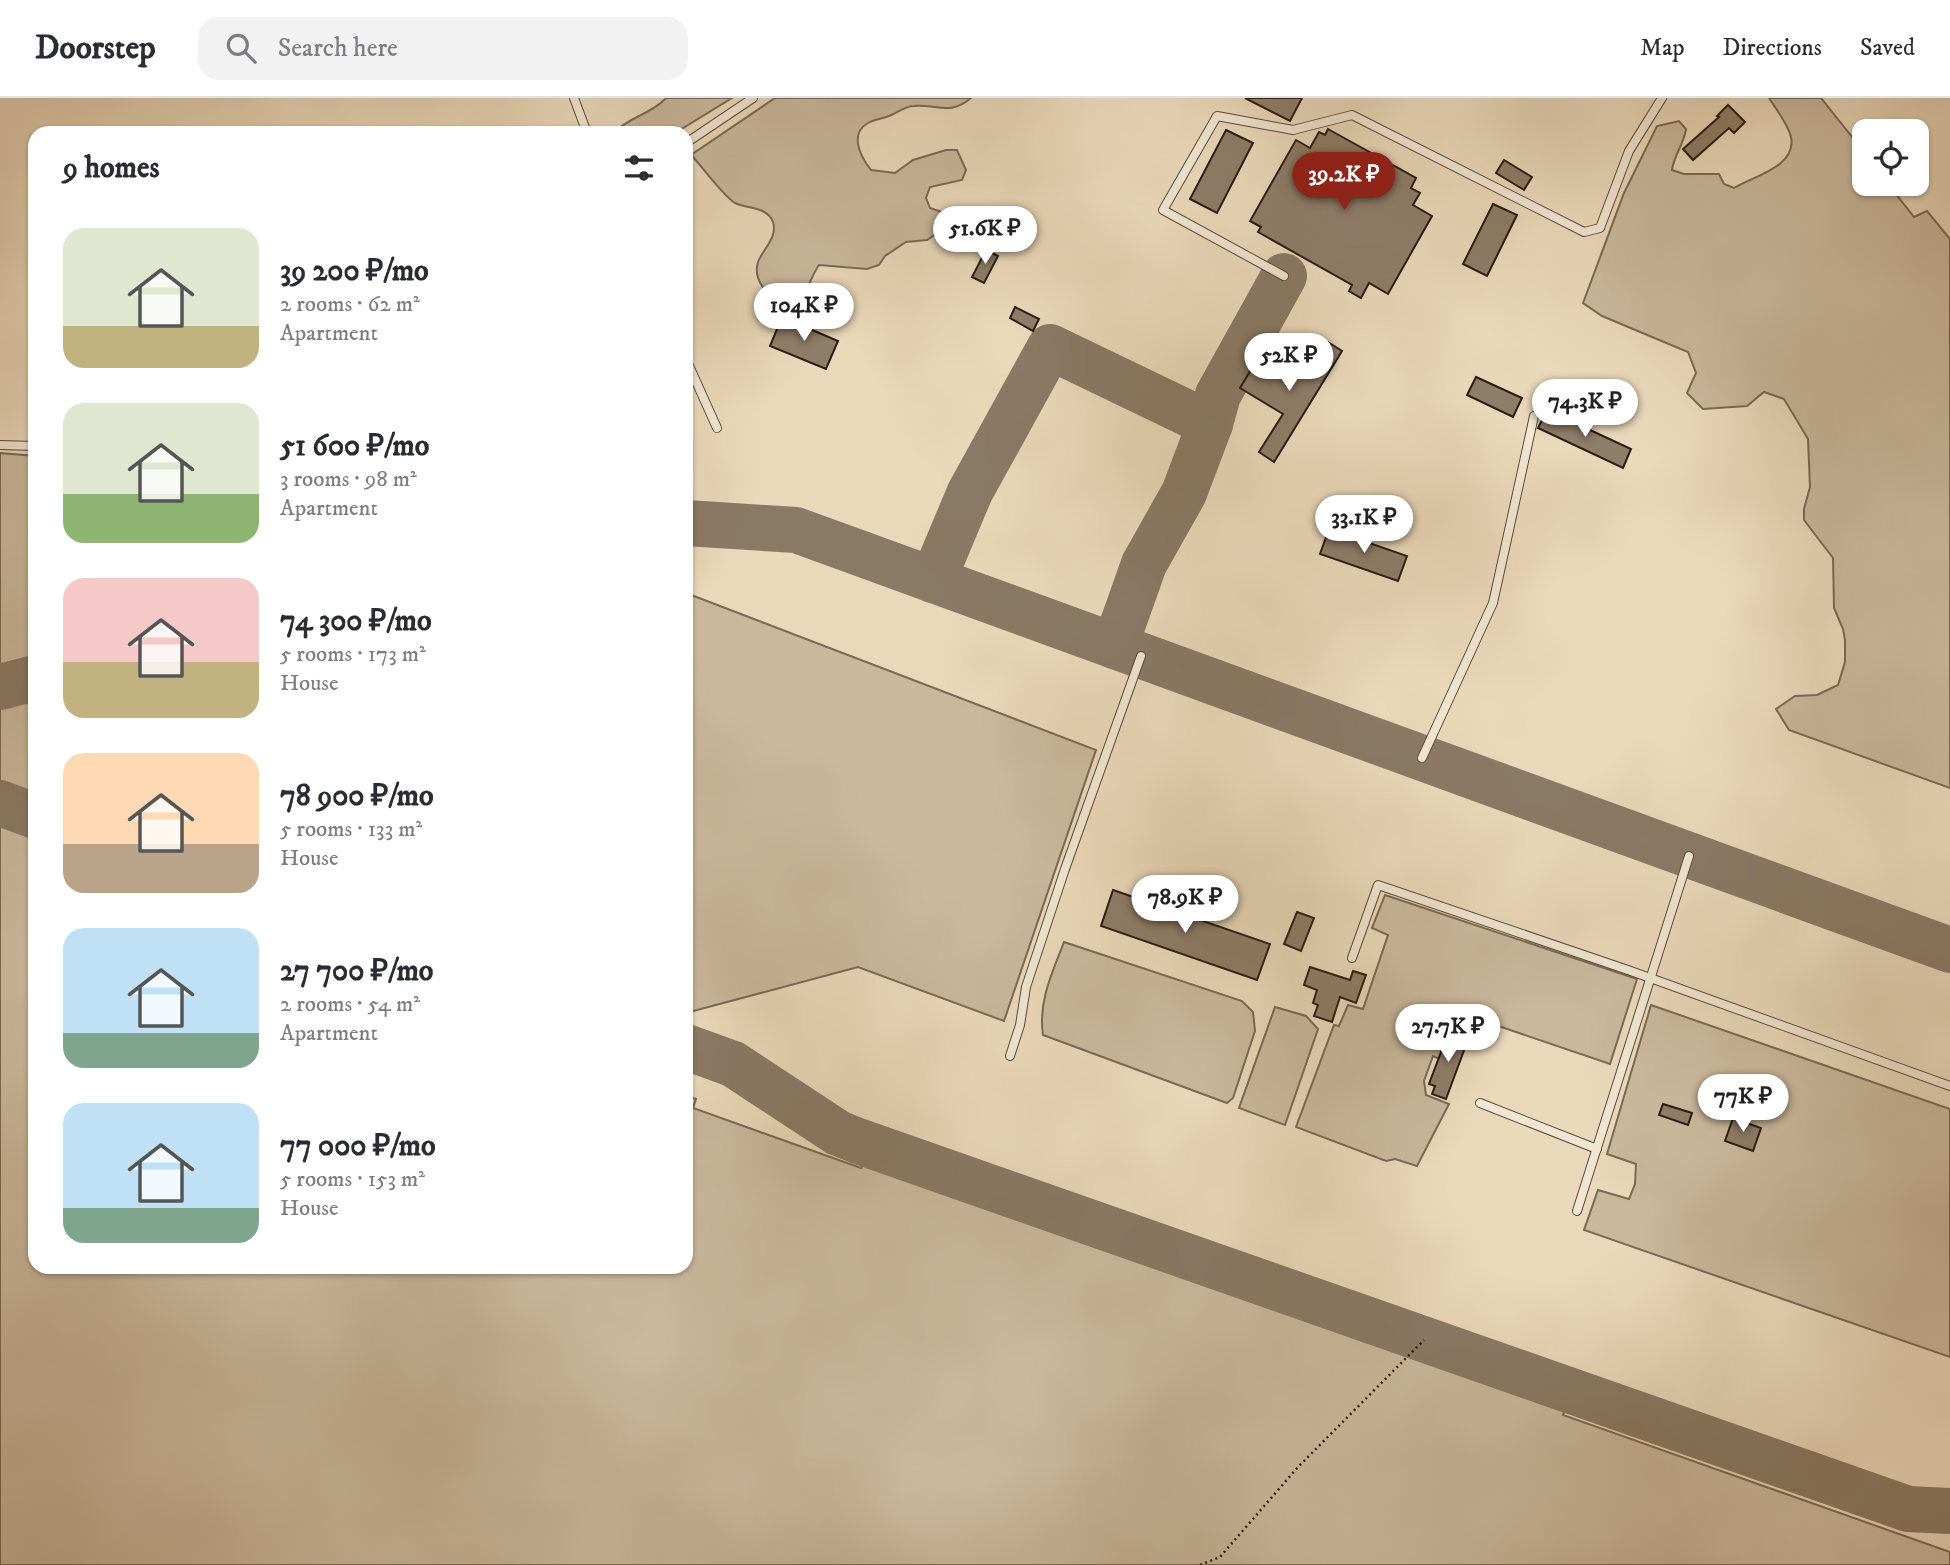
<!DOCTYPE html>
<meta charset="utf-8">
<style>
:root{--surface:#fff;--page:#f2f2f3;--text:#2b2b33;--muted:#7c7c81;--line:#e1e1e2;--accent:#8f2418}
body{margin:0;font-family:"IM FELL DW Pica",serif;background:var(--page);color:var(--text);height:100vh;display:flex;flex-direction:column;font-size:26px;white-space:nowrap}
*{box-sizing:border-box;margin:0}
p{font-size:23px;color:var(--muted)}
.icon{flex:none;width:38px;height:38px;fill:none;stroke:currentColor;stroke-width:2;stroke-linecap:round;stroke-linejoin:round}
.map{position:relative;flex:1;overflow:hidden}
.panel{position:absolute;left:28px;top:28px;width:665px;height:1148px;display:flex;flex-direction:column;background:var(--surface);border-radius:21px;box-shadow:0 2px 5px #0004}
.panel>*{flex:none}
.fabs{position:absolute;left:1852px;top:21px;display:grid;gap:14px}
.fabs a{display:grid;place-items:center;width:77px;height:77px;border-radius:14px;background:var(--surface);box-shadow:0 2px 5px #0004;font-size:35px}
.price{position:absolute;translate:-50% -60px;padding:0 16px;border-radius:24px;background:#fff;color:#222;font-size:23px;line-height:46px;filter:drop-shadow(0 2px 4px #0008)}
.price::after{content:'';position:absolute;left:50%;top:42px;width:21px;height:16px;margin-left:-10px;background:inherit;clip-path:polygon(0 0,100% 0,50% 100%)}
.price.selected{background:var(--accent);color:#fff}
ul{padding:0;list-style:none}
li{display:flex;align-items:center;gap:21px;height:175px;padding:0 35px}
li span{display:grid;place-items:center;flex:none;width:196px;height:140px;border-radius:21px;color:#555}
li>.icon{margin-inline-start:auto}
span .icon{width:84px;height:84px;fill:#fffc;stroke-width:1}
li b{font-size:30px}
h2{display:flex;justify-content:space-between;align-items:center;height:84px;padding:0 35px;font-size:30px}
header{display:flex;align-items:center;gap:42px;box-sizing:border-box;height:98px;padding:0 35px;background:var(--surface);border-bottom:2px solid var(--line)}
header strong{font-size:33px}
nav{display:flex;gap:38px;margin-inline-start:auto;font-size:24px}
.search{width:490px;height:63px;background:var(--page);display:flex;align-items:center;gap:18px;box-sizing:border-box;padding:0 24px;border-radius:21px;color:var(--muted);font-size:26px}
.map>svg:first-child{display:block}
.green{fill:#cab89d;stroke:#7a6956;stroke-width:2}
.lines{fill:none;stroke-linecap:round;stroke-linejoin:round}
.taxiway{stroke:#8a7965;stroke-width:46}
.building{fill:#8e7d68;stroke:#2b1a10;stroke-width:2}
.service-casing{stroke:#5b4a3a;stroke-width:10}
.path{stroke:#2b1a10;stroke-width:2.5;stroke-dasharray:2 3.5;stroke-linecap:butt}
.service{stroke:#f1e6d2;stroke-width:8}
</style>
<header>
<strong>Doorstep</strong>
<div class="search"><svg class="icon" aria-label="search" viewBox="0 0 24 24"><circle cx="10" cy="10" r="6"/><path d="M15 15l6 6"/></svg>Search here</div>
<nav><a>Map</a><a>Directions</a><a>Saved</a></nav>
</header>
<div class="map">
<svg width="1950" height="1467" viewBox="0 0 1950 1467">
<rect width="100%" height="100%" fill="#ead8ba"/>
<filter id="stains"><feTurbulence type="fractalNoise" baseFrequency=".00286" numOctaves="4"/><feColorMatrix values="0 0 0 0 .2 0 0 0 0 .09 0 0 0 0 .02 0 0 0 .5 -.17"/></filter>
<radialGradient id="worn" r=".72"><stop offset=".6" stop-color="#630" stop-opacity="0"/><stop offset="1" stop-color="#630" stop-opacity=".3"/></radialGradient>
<g class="green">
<path d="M666,0h66l-57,35h-61c14,-16 38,-19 52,-35z"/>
<path d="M775,0h196c-21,18 -34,6 -57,8 -10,0 -16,7 -25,10 -7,3 -14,3 -21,7 -19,11 -8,33 3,47l24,3 18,-13 33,-10h11l9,20 -4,10 -32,7 -4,11 4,10 20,7 -2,11 -21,14 -21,2 -21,14 -6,9 -12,4 -48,-4c-11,15 -14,45 -39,35 -15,-5 -27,-22 -22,-38 5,-13 20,-25 15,-40 -6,-16 -26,-13 -38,-19 -12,-7 -33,-37 -44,-48z"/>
<path d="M1769,0h52l43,54v32h24l26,33 13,-6 23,28v549l-161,-58 -13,-21 19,-13 22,-1 21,-10 7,-23v-22l-2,-11 -9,-21 -1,-50 -29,-38v-11l6,-22 -2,-48 -24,-40 -20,-7 -17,14 -44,3 -16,-16 9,-20 -8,-21 -86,-36 -19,-13 41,-110 33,-67 22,-5 7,8c-2,15 -12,26 -14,41l12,4h35l5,10 10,4c19,-12 63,-21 57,-51 -3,-13 -15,-28 -22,-39z"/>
<polygon points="0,355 35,358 35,559 0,568"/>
<polygon points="686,495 1096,652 1004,923 858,869 686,915"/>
<polygon points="35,596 35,698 0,686 0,605"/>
<polygon points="0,724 35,737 35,1169 686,1169 686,998 696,1001 693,1010 861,1070 867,1057 1567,1305 1563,1317 1950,1454 1950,1467 0,1467"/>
<polygon points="1385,797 1637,881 1610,966 1475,920 1469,931 1439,924 1429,946 1459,960 1454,967 1433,958 1424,983 1426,997 1449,1006 1417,1068 1395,1061 1386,1063 1296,1029 1334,927 1339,928 1348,907 1363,911 1388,837 1372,830"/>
<path d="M1064,844l178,59 11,11 2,19 -22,67 -6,5 -184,-68c-5,-33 9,-62 21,-93z"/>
<polygon points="1651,907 1950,1011 1950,1259 1584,1132 1598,1092 1629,1101 1635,1086 1636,1066 1607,1056"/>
<polygon points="1275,909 1306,918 1318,931 1285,1027 1239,1010"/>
</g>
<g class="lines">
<g class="taxiway">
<polyline points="686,425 796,432 1950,852"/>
<polyline points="933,482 970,394 1050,249 1210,326"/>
<polyline points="1115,548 1144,466 1184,395 1210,326 1218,297 1284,178"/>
<polyline points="0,589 35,580"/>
<polyline points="0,705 35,718"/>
<polyline points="686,949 733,966 838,1035 858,1043 1908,1411 1950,1413"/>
</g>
</g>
<g class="building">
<polygon points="1245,0 1302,0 1290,23"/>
<polygon points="1728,7 1745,24 1734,35 1729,30 1693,62 1683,51 1719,19 1717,18"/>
<polygon points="1328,31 1416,80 1411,90 1420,95 1413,107 1432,118 1388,196 1369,185 1361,200 1349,193 1352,187 1258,134 1261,129 1250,123 1296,42 1310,50 1319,34 1325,37"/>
<polygon points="1226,32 1253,45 1217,115 1190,101"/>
<polygon points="1504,62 1532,79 1524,92 1496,75"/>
<polygon points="1493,106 1517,117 1487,178 1463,166"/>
<polygon points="986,152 998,158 984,185 972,179"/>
<polygon points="1015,209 1039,221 1033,233 1010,220"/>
<polygon points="782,219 838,243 826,271 770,248"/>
<polygon points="1328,244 1342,253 1274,364 1259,354 1283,316 1240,290 1257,262 1289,282 1308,251 1319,258"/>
<polygon points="1476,279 1522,300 1513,319 1467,297"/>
<polygon points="1547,312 1631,351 1623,370 1538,330"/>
<polygon points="1329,431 1407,458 1398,483 1320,456"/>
<polygon points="1113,792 1270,846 1257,882 1101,828"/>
<polygon points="1297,814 1314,820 1301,853 1284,846"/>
<polygon points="1310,869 1350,882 1353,873 1366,877 1356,905 1340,899 1332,924 1314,918 1318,907 1313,905 1317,892 1304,887"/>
<polygon points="1449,933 1469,939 1446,1001 1432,996 1435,988 1429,986"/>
<polygon points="1663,1006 1692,1015 1688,1027 1659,1017"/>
<polygon points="1733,1020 1761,1030 1753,1053 1725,1043"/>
</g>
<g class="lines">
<g class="service-casing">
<g id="service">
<polyline points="574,0 587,35"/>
<polyline points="686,45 753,0"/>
<polyline points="1284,178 1163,112 1217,18 1293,32 1352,17 1584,134 1600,130 1629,53 1662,0"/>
<polyline points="686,261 717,330"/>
<polyline points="0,347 35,348"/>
<polyline points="1422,660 1493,505 1534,318"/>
<polyline points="1352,860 1378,787 1628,872 1950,988"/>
<polyline points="1010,958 1020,927 1026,889 1065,771 1141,558"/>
<polyline points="1480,1005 1597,1051"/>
<polyline points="1577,1113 1689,758"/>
</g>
</g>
<polyline class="path" points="1200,1467 1220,1459 1298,1369 1424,1242"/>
<use href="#service" class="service"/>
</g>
<rect width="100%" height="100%" filter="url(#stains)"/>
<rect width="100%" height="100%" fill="url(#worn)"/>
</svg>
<div class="fabs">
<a><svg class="icon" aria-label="locate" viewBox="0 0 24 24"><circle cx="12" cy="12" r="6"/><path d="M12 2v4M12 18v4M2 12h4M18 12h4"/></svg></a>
</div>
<b class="price selected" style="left:1344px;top:114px">39.2K ₽</b>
<b class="price" style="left:985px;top:168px">51.6K ₽</b>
<b class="price" style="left:804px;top:245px">104K ₽</b>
<b class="price" style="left:1289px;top:295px">52K ₽</b>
<b class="price" style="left:1585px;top:341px">74.3K ₽</b>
<b class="price" style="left:1364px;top:457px">33.1K ₽</b>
<b class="price" style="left:1185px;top:837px">78.9K ₽</b>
<b class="price" style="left:1448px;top:966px">27.7K ₽</b>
<b class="price" style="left:1743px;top:1036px">77K ₽</b>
<section class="panel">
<h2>9 homes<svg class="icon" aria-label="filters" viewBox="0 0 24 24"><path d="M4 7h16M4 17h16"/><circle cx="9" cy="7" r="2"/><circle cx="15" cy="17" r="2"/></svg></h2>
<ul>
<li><span style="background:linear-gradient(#dfe7d0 70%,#c2b280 0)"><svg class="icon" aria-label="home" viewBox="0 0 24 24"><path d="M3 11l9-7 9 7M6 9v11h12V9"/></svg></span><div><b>39 200 ₽/mo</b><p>2 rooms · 62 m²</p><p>Apartment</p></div></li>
<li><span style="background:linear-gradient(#dfe7d0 65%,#8fb573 0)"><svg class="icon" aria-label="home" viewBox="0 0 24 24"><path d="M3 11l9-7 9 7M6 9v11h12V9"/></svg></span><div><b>51 600 ₽/mo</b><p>3 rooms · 98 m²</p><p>Apartment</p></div></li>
<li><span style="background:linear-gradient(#f6c9c9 60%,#c2b280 0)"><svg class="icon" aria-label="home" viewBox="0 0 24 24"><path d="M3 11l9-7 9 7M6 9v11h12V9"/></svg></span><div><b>74 300 ₽/mo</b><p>5 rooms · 173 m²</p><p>House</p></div></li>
<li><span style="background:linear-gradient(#ffd9b3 65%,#b9a48a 0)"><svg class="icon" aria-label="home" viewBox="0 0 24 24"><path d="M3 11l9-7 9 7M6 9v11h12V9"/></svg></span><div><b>78 900 ₽/mo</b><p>5 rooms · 133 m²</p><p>House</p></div></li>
<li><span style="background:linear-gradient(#bfe0f5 75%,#7fa58c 0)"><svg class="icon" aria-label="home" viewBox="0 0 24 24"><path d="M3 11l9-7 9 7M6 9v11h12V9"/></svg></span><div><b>27 700 ₽/mo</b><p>2 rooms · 54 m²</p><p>Apartment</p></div></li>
<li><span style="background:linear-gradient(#bfe0f5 75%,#7fa58c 0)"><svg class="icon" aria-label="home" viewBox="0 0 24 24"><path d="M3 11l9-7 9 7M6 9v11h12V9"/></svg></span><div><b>77 000 ₽/mo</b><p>5 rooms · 153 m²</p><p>House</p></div></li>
</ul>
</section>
</div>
